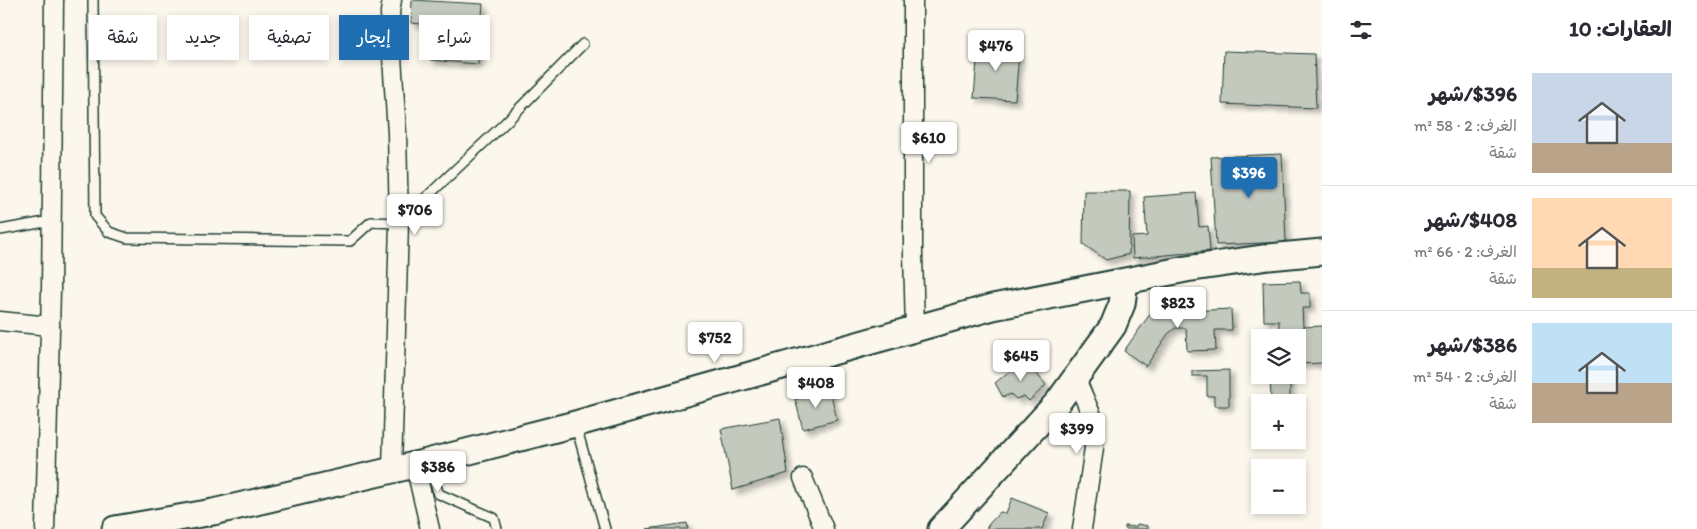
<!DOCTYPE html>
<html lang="ar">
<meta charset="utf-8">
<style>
:root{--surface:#fff;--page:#f2f2f3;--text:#2b2b33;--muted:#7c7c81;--line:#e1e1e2;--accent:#1f6fb2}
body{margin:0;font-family:Itim,"Playpen Sans Arabic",sans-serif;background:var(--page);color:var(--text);direction:rtl;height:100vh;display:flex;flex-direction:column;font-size:19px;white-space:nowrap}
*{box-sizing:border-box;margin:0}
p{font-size:16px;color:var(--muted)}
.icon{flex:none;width:28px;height:28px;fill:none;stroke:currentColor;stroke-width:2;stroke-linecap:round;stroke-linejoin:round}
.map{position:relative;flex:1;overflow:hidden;direction:ltr}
.drawer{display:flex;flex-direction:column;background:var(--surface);width:375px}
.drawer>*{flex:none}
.hud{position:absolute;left:15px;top:15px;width:475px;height:45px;direction:rtl;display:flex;gap:10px}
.fabs{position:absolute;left:1251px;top:329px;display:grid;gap:10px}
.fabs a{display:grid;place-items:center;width:55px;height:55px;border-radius:0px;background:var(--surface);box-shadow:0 2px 8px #0003;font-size:25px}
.price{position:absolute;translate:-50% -42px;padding:0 11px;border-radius:5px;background:#fff;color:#222;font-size:16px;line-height:32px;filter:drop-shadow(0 1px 2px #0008)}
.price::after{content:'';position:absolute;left:50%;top:30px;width:15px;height:11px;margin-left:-8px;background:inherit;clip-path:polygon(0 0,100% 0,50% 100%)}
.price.selected{background:var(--accent);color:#fff}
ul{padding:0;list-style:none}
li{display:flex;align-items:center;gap:15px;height:125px;padding:0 25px}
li+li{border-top:1px solid var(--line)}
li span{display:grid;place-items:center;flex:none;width:140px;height:100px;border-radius:0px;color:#555}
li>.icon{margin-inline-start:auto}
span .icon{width:60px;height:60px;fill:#fffc;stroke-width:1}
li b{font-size:21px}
h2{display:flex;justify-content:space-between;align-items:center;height:60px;padding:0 25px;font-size:21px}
.tag{padding:0 18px;border-radius:0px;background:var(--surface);box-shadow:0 2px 8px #0003;font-size:18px;line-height:45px}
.tag.selected{background:var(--accent);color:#fff}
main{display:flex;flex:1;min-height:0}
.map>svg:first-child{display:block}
.building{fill:#c4c9be;stroke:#1f3d34;filter:url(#shadow)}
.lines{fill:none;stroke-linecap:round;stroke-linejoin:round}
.lane-casing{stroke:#1f3d34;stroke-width:12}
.street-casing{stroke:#1f3d34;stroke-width:21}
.secondary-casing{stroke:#1f3d34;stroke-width:29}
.lane{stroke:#fbf7ec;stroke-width:9}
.street{stroke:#fbf7ec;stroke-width:18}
.secondary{stroke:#fbf7ec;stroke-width:25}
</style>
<main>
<section class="drawer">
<h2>العقارات: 10<svg class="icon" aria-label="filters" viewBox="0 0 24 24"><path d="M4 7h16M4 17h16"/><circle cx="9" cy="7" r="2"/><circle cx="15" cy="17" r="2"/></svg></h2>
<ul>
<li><span style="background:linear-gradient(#c9d6e8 70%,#b9a48a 0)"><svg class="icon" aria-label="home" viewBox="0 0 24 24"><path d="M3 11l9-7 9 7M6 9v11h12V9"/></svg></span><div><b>$396/شهر</b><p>الغرف: 2 · 58 m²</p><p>شقة</p></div></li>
<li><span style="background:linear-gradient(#ffd9b3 70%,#c2b280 0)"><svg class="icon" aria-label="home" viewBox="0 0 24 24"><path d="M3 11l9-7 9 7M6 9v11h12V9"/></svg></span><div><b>$408/شهر</b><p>الغرف: 2 · 66 m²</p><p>شقة</p></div></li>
<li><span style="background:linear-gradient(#bfe0f5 60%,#b9a48a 0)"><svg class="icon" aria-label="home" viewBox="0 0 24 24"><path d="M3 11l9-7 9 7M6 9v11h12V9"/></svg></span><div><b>$386/شهر</b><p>الغرف: 2 · 54 m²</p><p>شقة</p></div></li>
</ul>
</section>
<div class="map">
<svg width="1322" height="529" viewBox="0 0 1322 529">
<defs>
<filter id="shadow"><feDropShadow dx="4.5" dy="4.5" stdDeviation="2.5" flood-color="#0004"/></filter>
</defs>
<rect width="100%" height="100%" fill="#fbf7ec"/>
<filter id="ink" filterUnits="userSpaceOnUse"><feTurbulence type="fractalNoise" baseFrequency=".02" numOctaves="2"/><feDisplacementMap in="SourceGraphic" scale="10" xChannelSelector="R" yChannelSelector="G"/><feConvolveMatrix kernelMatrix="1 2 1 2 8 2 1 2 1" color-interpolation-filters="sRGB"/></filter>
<g filter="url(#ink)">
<g class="building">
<polygon points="412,0 483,4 478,64 430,60 433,25 411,23"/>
<polygon points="990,40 1011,42 1010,54 1019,54 1015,100 974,98 978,47 989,48"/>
<polygon points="1224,51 1314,54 1316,108 1222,104"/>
<polygon points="1282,154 1286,242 1216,245 1211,157"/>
<polygon points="1084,191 1130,191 1129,254 1106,260 1083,244"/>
<polygon points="1196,193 1199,227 1208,226 1210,251 1133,258 1132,237 1147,236 1144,197"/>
<polygon points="1300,281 1301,293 1310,293 1310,308 1302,308 1303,327 1322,326 1322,363 1298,364 1298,338 1279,338 1279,321 1264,321 1263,282"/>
<polygon points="1189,303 1189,311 1231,309 1232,330 1215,330 1216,350 1187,351 1186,328 1175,328 1168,334 1146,366 1124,351 1157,304"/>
<polygon points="1024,359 1046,385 1029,401 1024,396 1016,399 1011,394 1003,397 995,383"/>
<polygon points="1229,370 1229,406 1214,406 1214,396 1207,396 1207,376 1192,376 1192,371"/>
<polygon points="1270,375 1290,375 1290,402 1271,402"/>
<polygon points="830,390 837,420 803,429 795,399"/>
<polygon points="780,418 788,473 733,490 721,429"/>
<polygon points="1012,498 1049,513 1042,529 986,529 989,524 1000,512 1006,513"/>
<polygon points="687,523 688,529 647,529"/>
<polygon points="1137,524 1148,526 1148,529 1125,529 1125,526 1136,527"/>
</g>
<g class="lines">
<g class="lane-casing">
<g id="lane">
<polyline points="93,0 95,216 109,232 127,238 350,241 371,222 399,223 505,123 583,44"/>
<polyline points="0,230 51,221"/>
<polyline points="576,426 605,529"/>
<polyline points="427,463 439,494 494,518 497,529"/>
</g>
</g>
<g class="street-casing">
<g id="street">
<polyline points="913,0 913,254 915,329"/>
<polyline points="0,321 50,326"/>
<polyline points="1076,379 1092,416 1094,448 1082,529"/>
<polyline points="415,465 430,529"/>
<polyline points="392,470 399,223 397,133 391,42 390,12 392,0"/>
<polyline points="803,478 824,529"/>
<polyline points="45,529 51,290 54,0"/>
</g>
</g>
<g class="secondary-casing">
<g id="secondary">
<polyline points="115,529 213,512 427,462 575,424 993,307 1186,269 1269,257 1322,252"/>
<polyline points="941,529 1058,402 1113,326 1122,304 1125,282"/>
</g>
</g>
<use href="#lane" class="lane"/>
<use href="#street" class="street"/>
<use href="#secondary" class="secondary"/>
</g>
</g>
</svg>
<div class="fabs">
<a><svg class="icon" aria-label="layers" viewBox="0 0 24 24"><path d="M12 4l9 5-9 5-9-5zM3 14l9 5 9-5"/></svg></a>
<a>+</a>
<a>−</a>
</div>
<b class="price" style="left:996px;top:72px">$476</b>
<b class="price" style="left:929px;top:164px">$610</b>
<b class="price selected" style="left:1249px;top:199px">$396</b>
<b class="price" style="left:415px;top:236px">$706</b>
<b class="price" style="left:1178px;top:329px">$823</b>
<b class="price" style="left:715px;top:364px">$752</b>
<b class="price" style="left:1021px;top:382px">$645</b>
<b class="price" style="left:816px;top:409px">$408</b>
<b class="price" style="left:1077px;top:455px">$399</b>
<b class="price" style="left:438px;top:493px">$386</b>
<div class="hud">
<a class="tag">شراء</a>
<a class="tag selected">إيجار</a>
<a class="tag">تصفية</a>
<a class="tag">جديد</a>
<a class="tag">شقة</a>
</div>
</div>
</main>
